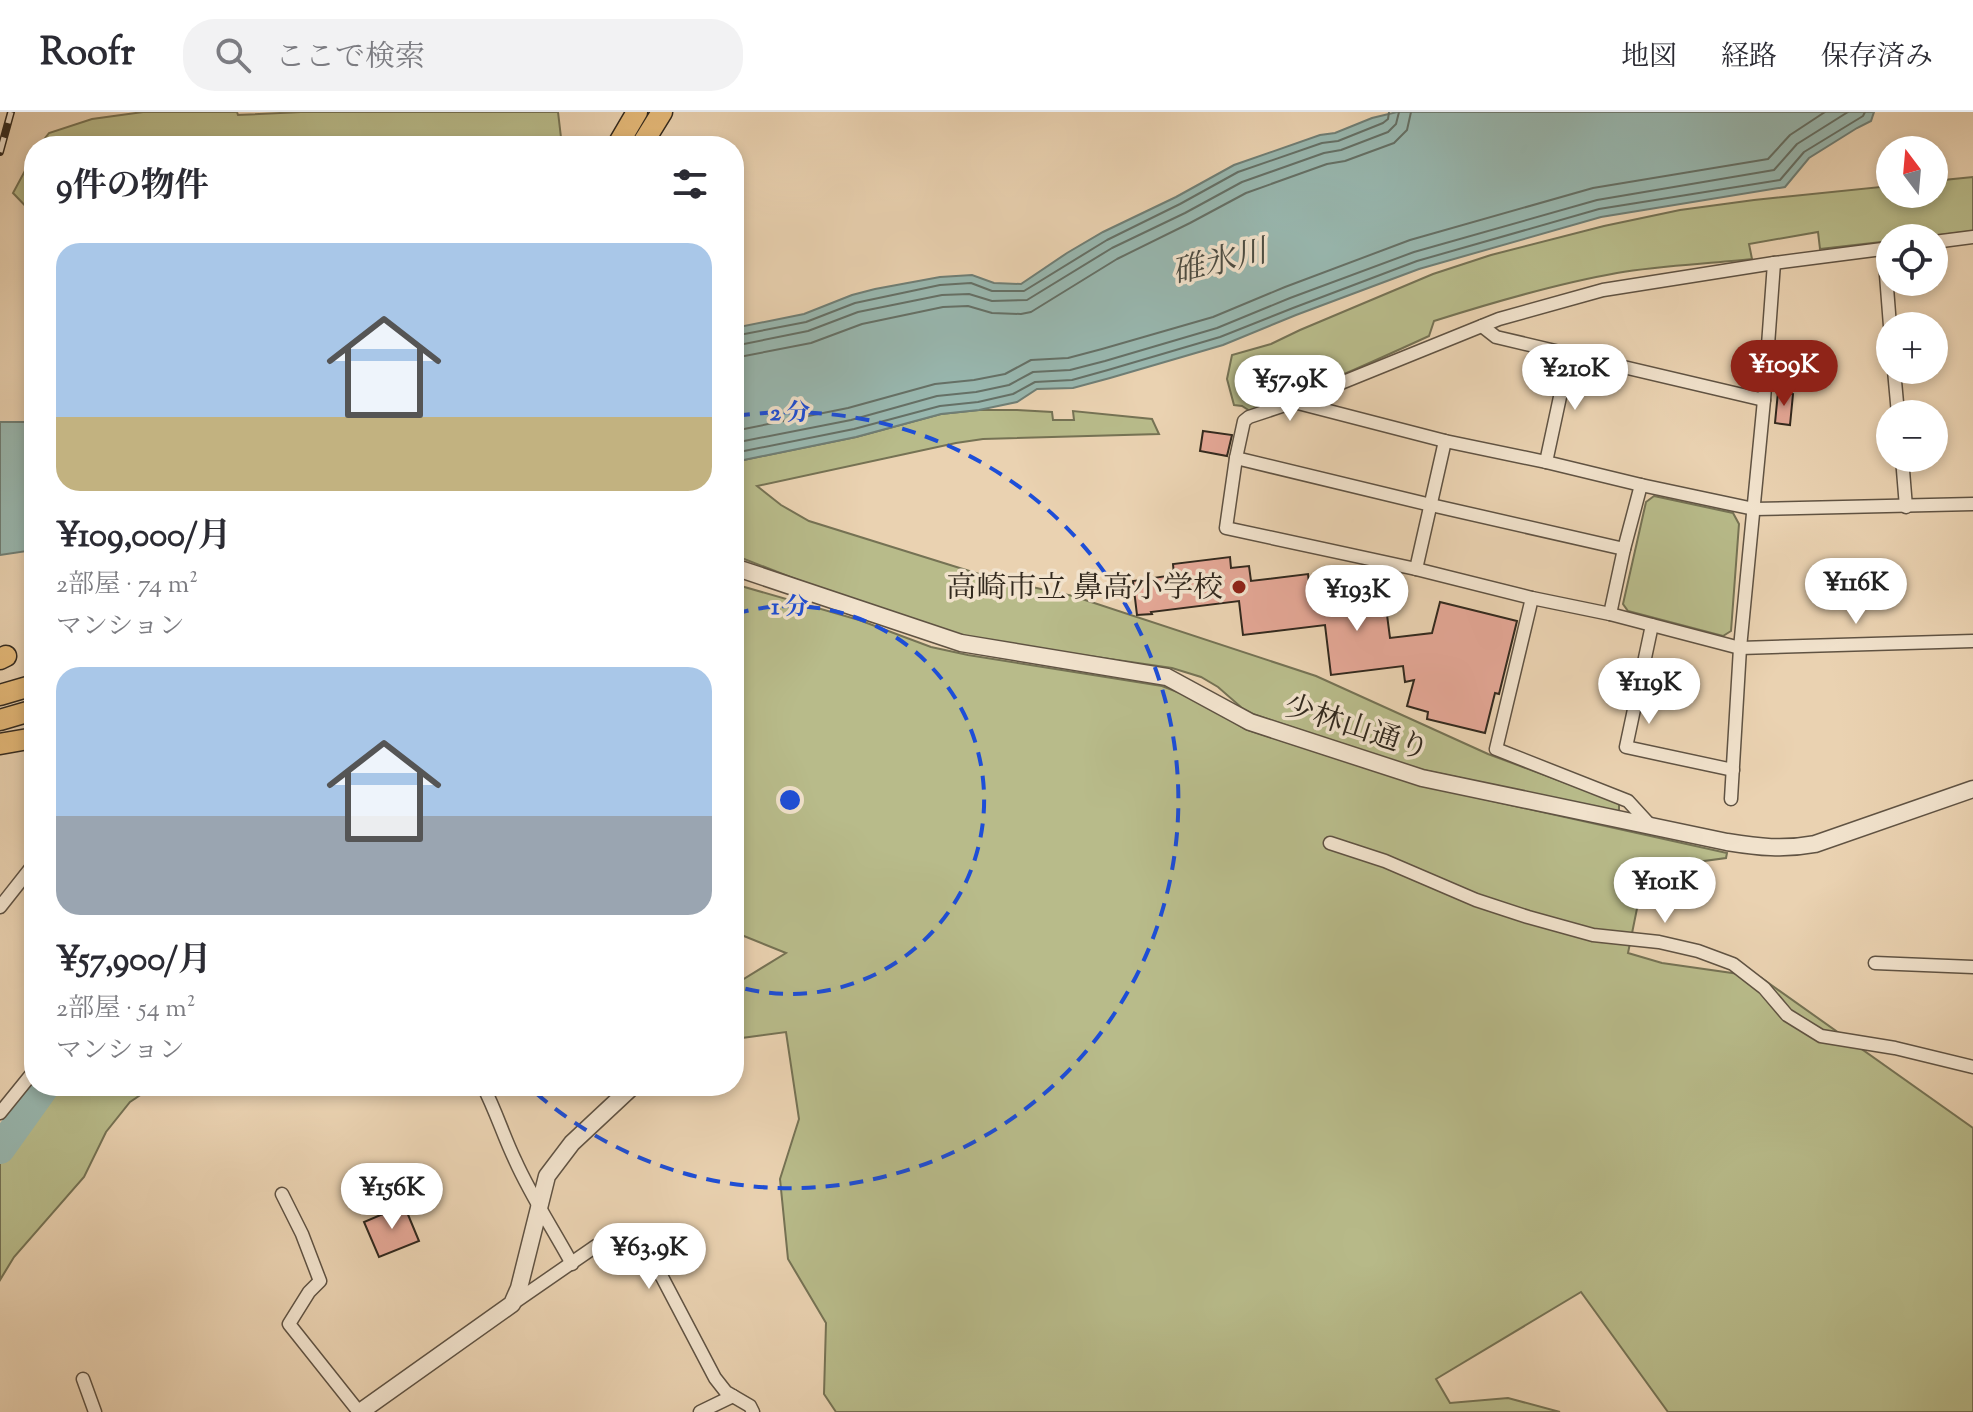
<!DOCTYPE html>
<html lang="ja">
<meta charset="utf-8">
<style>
:root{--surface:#fff;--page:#f2f2f3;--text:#2b2b33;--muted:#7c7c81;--line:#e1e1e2;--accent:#8f2418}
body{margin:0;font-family:"Sorts Mill Goudy","Noto Serif JP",serif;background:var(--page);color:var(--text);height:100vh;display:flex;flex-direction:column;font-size:30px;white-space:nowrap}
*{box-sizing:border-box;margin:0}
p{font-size:26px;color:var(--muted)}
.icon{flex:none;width:44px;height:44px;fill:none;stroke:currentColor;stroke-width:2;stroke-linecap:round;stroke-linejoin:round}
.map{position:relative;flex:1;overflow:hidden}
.details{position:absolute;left:24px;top:24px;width:720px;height:960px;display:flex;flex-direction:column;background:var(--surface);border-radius:32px;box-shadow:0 4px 12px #0003}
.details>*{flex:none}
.needle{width:52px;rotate:344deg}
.controls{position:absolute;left:1876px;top:24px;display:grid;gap:16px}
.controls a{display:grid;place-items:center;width:72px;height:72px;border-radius:50%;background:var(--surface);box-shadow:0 4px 12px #0003;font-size:40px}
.price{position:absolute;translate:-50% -68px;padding:0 18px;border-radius:28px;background:#fff;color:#222;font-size:26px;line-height:52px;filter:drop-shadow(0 2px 4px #0008)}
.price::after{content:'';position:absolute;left:50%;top:48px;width:24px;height:18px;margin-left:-12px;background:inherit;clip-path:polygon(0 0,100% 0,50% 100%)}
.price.current{background:var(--accent);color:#fff}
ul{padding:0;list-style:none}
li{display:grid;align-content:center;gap:16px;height:424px;padding:0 32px}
li span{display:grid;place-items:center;height:248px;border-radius:24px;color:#555}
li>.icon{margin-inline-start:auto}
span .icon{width:144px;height:144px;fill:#fffc;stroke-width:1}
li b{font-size:34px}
h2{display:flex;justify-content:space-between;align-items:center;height:96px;padding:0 32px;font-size:34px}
header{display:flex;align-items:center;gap:48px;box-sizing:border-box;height:112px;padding:0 40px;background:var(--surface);border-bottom:2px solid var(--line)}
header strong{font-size:38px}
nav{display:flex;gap:44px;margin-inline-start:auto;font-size:28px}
.search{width:560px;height:72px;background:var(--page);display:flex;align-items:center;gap:20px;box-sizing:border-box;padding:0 28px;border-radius:32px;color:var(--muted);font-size:30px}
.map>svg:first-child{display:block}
.green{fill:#b8bb8a;stroke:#757254;stroke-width:2}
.water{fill:#98b7af;stroke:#6f7e75;stroke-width:2}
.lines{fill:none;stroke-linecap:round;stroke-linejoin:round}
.shore{stroke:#657066;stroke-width:2}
.river{stroke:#98b7af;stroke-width:30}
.building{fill:#e4a796;stroke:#32291e;stroke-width:2}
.minor-casing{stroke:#605343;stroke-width:15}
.tertiary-casing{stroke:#605343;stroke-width:19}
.trunk-casing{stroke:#32291e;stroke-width:23}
.minor{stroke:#f1e2cc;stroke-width:12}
.tertiary{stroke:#f1e2cc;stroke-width:16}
.trunk{stroke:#e5b978;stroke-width:20}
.rail-casing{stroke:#32291e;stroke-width:8}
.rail{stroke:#f1e2cc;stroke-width:5;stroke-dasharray:15;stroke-linecap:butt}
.ring{fill:none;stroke:#1d4ed8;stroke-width:4;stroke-dasharray:14 10}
.poi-dot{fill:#8f2418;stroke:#f1e2cc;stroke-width:3}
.labels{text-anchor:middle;stroke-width:7;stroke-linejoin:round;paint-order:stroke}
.poi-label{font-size:30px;fill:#32291e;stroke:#f1e2cc;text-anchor:end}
.street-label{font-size:30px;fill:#32291e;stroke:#f1e2cc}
.water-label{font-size:32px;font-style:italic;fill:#4c4c42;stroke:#f1e2cc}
.centre{fill:#1d4ed8;stroke:#f1e2cc;stroke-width:4}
.ring-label{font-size:24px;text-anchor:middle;font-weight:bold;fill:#1d4ed8;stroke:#f1e2cc;stroke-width:7;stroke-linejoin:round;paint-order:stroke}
</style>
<header>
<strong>Roofr</strong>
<div class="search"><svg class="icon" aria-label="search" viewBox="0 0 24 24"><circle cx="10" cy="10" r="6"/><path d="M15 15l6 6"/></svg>ここで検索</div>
<nav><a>地図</a><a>経路</a><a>保存済み</a></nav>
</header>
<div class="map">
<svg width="1973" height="1300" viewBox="0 0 1973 1300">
<rect width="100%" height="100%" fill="#ead2b1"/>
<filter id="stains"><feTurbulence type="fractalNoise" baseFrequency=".0025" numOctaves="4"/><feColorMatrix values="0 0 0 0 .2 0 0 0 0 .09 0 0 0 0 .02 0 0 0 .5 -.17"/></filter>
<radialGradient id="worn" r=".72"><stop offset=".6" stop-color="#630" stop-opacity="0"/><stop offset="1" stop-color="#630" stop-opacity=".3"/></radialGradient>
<g class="green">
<polygon points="143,0 237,0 238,3 301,0 558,0 562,34 39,34 49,21 92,7"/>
<polygon points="34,42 34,103 13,81"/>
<path d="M1973,65v54l-59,7h-24v3l-70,8 -2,-17 -69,12 3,15c-45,5 -91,6 -135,14 -62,11 -123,29 -183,48l-5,15c-59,27 -118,54 -179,75l-8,-5 -8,-1 -7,-26 5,-24 39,-11 29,-14 133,-56 58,-19 113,-29 76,-16 74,-10 136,-14v8h44v-13z"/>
<polygon points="979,298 1017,298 1052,300 1053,308 1074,308 1073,299 1152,307 1159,322 983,327 956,331 757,374 781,393 809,409 995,467 1073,484 1316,564 1488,642 1614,689 1619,692 1619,700 1414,656 1253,602 1242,596 1218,575 1201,565 1172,556 1041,537 961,523 867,495 734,443 734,350 856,325 941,302"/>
<polygon points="1654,384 1733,401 1739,412 1731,519 1723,524 1628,499 1623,492 1646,390"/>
<polygon points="734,472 859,508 931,535 968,543 1162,574 1198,588 1245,617 1416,672 1727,741 1726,746 1645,757 1628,841 1662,851 1760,865 1973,1016 1973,1300 1668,1300 1581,1180 1436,1267 1450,1291 1508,1286 1560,1300 836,1300 824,1282 826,1211 788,1147 780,1067 799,1007 786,920 734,927 734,873 786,841 734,820"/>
<polygon points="59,974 161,974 151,976 130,990 106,1020 84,1065 14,1145 0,1168 0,1047"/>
</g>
<g class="water">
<polygon points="1397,0 1874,0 1871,9 1857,16 1809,46 1785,75 1601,105 1419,157 1296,203 1223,233 1110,266 1073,276 1037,277 1017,290 979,298 941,302 856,325 734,350 734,216 804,202 852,183 875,177 940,165 972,163 994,171 1021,172 1067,141 1103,120 1176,85 1234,53 1320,23 1335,21 1372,6"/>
<polygon points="0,310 34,310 34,438 0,443"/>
</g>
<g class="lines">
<g class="shore">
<polyline points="734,224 806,210 855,191 940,173 971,171 992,179 1024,179 1107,128 1180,92 1238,60 1322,31 1338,29 1383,11 1388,7 1389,0"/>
<polyline points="734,234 808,219 858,200 942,183 969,182 992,189 1027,188 1112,136 1185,101 1242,70 1324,41 1341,38 1388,20 1396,12 1399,0"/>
<polyline points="734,246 811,231 862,212 943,195 968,194 992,201 1021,202 1031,200 1117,147 1190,111 1246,81 1327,52 1345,49 1394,31 1407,18 1411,0"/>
<polyline points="734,319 848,296 935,272 974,268 1005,262 1031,248 1068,246 1102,237 1213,205 1285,175 1410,128 1593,76 1768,47 1790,23 1825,0"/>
<polyline points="734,331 851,308 937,284 976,280 1009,273 1033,260 1070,258 1105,249 1217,216 1290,186 1414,140 1597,88 1774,58 1797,32 1848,0"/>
<polyline points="734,341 854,317 940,294 978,290 1013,282 1035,270 1072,268 1108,258 1220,225 1293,196 1417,149 1599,97 1780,68 1804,40 1863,4 1865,0"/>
</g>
<polyline class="river" points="0,1037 45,974"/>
</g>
<g class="building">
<polygon points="1778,280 1793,282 1790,313 1775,311"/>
<polygon points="1203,319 1232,323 1227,344 1200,339"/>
<polygon points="1230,445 1231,456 1249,454 1251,469 1308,462 1310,481 1383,472 1390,526 1432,521 1440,490 1517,509 1499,582 1495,581 1485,621 1427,607 1428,600 1407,594 1414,568 1405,570 1403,554 1331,563 1325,513 1243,523 1239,489 1151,500 1152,502 1137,503 1133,469 1174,463 1173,452"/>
<polygon points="404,1093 419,1129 379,1145 364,1110"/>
</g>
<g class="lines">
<g class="minor-casing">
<g id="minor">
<polyline points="1934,130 1973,125"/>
<polyline points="1890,136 1774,151 1603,178 1499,207 1294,290 1249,305 1244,309 1236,346 1226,416 1416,457 1532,486 1610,502 1740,536 1973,529"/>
<polyline points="1884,137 1890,214"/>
<polyline points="1482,214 1496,225 1764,288"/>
<polyline points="1894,258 1898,302"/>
<polyline points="1294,290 1445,329 1546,350 1641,373 1754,397 1973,392"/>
<polyline points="1236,346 1431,393 1624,437"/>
<polyline points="1902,346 1906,395"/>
<polyline points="1546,350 1569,243"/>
<polyline points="1416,457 1445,329"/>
<polyline points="1532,486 1496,637 1628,689 1650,713"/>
<polyline points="1610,502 1624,437 1641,373"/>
<polyline points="1652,513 1626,635 1733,658"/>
<polyline points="1731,687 1740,536 1764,288 1774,151"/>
<polyline points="1330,731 1385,749 1476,788 1528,805 1593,823 1659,830 1698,839 1733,852 1764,876 1787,903 1821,924 1895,936 1973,955"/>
<polyline points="0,795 34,752"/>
<polyline points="1875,851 1973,855"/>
<path d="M483,974c13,25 20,49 32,74 16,36 38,69 57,104"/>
<polyline points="0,1001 34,959"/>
<polyline points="282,1082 302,1122 320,1169 309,1180 289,1212 359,1300"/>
<path d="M512,1192l84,-58c32,-13 48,5 66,31l53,101 11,14 24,14 3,6"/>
<polyline points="83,1267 95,1300"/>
<polyline points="700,1300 733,1284"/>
</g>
</g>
<g class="tertiary-casing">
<g id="tertiary">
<path d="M734,455l227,76 206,34 83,45 172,56 305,64c32,5 56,8 88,2l158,-55"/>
<polyline points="360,1300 512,1192 519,1176 547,1064 572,1031 633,974"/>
</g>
</g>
<g class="trunk-casing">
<g id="trunk">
<polyline points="617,34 637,0"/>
<polyline points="641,34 662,0"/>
<polyline points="0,547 6,544"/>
<polyline points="0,583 34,573"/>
<polyline points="0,608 34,598"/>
<polyline points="0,632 34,626"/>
</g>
</g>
<use href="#minor" class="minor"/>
<use href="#tertiary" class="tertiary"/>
<use href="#trunk" class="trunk"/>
<g class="rail-casing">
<polyline id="rail" points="0,40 11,0"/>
</g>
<use href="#rail" class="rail"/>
</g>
<g class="ring">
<path d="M735 502A194 194 0 1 1 735 874"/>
<path d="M736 304A388 388 0 1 1 528 974"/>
</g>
<circle class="poi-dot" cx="1239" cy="475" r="8"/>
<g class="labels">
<g class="poi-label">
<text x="1223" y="485">高崎市立 鼻高小学校</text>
</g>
<g class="street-label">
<text transform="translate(1357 615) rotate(18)" y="10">少林山通り</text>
</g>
<g class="water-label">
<text transform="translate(1219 149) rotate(-14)" y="11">碓氷川</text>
</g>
</g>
<circle cx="790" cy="688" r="12" class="centre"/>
<g class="ring-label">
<text x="790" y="308">2 分</text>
<text x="790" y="502">1 分</text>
</g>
<rect width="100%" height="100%" filter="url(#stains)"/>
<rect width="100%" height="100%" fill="url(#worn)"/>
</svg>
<div class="controls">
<a><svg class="needle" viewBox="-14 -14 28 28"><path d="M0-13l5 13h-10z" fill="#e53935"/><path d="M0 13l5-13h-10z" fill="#7c7c81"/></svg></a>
<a><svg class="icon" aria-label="locate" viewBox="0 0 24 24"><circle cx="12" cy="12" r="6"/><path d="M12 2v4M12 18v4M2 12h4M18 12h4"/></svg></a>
<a>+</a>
<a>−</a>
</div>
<b class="price current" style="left:1784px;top:296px">¥109K</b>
<b class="price" style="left:1575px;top:300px">¥210K</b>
<b class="price" style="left:1290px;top:311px">¥57.9K</b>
<b class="price" style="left:1856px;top:514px">¥116K</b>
<b class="price" style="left:1357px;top:521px">¥193K</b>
<b class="price" style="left:1649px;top:614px">¥119K</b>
<b class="price" style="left:1665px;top:813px">¥101K</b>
<b class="price" style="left:392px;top:1119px">¥156K</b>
<b class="price" style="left:649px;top:1179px">¥63.9K</b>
<section class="details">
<h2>9件の物件<svg class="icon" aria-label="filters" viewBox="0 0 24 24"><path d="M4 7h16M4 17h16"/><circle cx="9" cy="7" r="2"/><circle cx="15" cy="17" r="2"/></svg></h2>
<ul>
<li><span style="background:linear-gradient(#a9c7e8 70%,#c2b280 0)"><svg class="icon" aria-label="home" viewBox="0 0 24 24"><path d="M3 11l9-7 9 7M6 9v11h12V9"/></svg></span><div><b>¥109,000/月</b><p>2部屋 · 74 m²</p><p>マンション</p></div></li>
<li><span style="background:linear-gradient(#a9c7e8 60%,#9aa5b1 0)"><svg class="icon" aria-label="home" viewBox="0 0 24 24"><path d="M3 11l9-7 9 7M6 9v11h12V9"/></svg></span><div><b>¥57,900/月</b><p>2部屋 · 54 m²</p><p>マンション</p></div></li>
</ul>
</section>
</div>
